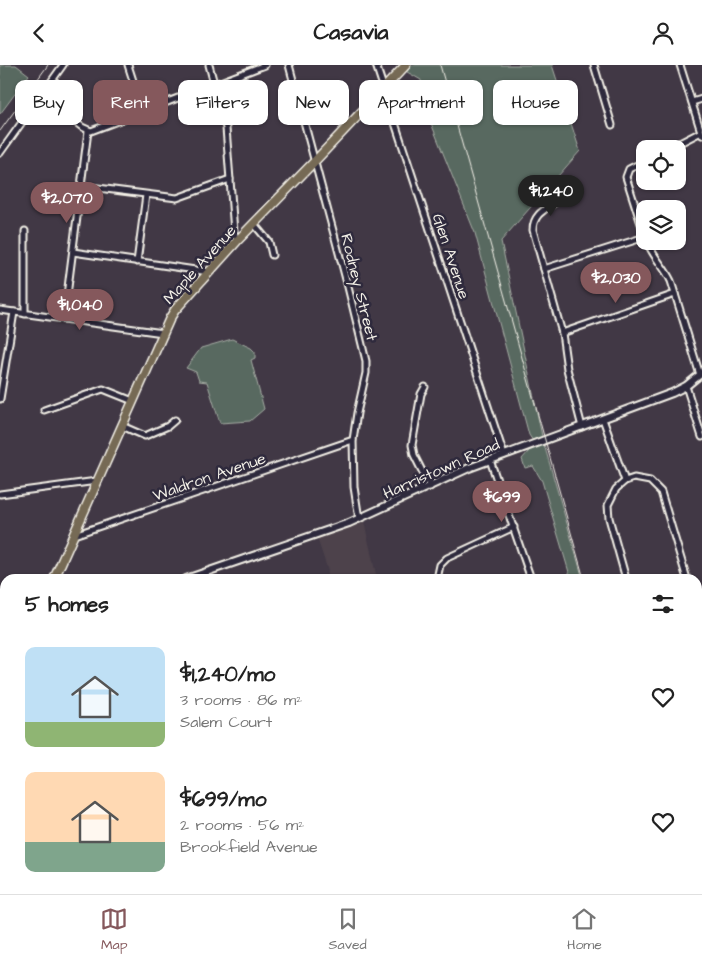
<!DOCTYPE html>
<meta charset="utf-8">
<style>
:root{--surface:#fff;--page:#f2f2f2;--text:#222;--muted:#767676;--line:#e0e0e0;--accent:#85585c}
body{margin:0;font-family:"Architects Daughter",sans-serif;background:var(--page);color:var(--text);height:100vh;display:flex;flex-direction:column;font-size:19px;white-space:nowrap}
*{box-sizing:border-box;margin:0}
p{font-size:16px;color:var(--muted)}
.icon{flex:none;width:28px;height:28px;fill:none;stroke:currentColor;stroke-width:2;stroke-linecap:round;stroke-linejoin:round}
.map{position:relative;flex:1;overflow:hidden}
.details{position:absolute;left:0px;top:509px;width:702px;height:321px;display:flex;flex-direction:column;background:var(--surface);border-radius:15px 15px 0 0;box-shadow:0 1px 4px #0004}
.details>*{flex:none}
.banner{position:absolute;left:15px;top:15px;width:672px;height:45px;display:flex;gap:10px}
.buttons{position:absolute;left:636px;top:75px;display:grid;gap:10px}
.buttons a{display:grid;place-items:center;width:50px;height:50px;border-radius:10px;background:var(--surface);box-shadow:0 1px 4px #0004;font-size:25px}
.price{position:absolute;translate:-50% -42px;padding:0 11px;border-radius:18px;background:var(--accent);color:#fff;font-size:16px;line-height:32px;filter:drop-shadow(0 1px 2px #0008)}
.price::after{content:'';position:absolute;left:50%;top:30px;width:15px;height:11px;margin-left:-8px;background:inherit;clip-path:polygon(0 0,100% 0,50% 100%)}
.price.on{background:#222;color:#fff}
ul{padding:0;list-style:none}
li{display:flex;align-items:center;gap:15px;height:125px;padding:0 25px}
li span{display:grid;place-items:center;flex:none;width:140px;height:100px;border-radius:10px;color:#555}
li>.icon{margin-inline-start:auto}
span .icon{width:60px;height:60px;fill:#fffc;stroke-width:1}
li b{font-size:21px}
h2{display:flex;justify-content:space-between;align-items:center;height:60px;padding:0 25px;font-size:21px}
.chip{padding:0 18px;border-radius:10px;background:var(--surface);box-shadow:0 1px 4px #0004;font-size:18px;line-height:45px}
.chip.on{background:var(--accent);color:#fff}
header{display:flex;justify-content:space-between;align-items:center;height:65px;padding:0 25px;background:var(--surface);font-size:22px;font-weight:700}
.menu{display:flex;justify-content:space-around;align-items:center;height:70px;border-top:1px solid var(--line);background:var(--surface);font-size:14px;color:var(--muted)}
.menu a{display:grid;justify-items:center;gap:2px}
.menu .on{color:var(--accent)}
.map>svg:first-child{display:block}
.built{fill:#4d424b}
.green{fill:#586961;stroke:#a6ada4}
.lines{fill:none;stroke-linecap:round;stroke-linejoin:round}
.minor-casing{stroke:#f4f1e8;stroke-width:9}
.tertiary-casing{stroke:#f4f1e8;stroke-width:10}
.primary-casing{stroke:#f4f1e8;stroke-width:11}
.trunk-casing{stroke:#f4f1e8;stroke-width:12}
.minor{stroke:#2f2a3d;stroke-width:5}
.tertiary{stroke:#2f2a3d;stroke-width:6}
.primary{stroke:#766a55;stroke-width:8}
.trunk{stroke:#766a55;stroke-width:9}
.rail{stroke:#f4f1e8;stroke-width:1}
.labels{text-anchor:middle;stroke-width:5;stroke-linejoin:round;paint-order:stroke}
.street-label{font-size:16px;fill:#f4f1e8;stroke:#2f2a3d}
</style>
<header><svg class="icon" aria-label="back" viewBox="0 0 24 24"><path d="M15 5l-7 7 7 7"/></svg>Casavia<svg class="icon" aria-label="person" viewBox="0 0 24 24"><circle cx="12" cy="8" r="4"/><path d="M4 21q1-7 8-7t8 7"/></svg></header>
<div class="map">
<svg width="702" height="829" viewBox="0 0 702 829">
<rect width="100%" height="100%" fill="#413845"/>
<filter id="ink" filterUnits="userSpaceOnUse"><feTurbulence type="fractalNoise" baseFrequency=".02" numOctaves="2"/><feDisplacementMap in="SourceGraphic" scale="10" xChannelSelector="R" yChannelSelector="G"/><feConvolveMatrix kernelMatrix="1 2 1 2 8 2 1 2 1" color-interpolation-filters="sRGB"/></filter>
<g filter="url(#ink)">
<g class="built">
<polygon points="363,452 377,514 323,514 326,512 328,506 316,470"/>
<polygon points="139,825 671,825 672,829 158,829 156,827 154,829 142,829"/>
</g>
<g class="green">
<polygon points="0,0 16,0 29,10 0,49"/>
<polygon points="406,0 552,0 580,86 501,176 543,376 583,514 571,514 542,416 533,401 525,403 522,394 535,379 529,370 475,168 425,43 421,15 402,4"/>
<polygon points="232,274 251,283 255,287 255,293 251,295 264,344 250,356 220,358 207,317 199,316 196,307 186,303 201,283"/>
<polygon points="5,798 5,825 64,825 65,829 0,829 0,800"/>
</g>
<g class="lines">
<g class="minor-casing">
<g id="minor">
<polyline points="128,0 143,47"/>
<polyline points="209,0 226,63 234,167 237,176"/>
<polyline points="289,0 348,222 366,296 366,308 357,348 353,375 354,422 359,454"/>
<polyline points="376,0 504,390"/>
<polyline points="594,0 612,60"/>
<polyline points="680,0 702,70"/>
<polyline points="41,31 82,62 91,66 265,0"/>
<polyline points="692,37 702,34"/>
<polyline points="668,84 701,67"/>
<polyline points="0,88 63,0"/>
<polyline points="645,96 629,104 626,112 645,171"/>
<polyline points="82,121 177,133 230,114"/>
<path d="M557,136c-11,8 -24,13 -24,29l29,103 5,36 15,58"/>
<polyline points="254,159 269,177 272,190"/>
<polyline points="25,166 25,249"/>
<path d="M647,176c5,15 17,25 24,40l29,94"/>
<polyline points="73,187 209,207"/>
<polyline points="137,197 146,130"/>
<polyline points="544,204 645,172"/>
<polyline points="0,245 163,268"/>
<polyline points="64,254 88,66"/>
<polyline points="562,268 675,229"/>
<polyline points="686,321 702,372"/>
<polyline points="425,322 421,329 412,380 414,390 430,422"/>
<polyline points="0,334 14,247"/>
<polyline points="44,345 103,324 133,336"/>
<polyline points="603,354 625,416"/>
<polyline points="122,361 145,371 168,361 175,355"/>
<polyline points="490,395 531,514"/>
<polyline points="0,429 97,416"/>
<polyline points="74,470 353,375"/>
<polyline points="437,514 440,500 447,493 514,462"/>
<polyline points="626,514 609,453 608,440 616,424 625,416 634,413 650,416 661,427 687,514"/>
<polyline points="698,573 702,576"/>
<polyline points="698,745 702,744"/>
<polyline points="698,772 702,782"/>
<polyline points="376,829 377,825"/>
</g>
</g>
<g class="tertiary-casing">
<polyline id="tertiary" points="186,514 349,458 469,403 672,328 686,321 702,308"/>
</g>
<g class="primary-casing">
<g id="primary">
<polyline points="54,514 170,253 175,245 237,176 314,97 406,0"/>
<polyline points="0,574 5,572"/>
<polyline points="0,585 5,593"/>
<polyline points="0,633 5,622"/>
</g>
</g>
<g class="trunk-casing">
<g id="trunk">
<polyline points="0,650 5,647"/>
<polyline points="0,684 5,687"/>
<polyline points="0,693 5,699"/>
<polyline points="0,710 5,721"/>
<polyline points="0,747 5,740"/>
<polyline points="0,758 5,758"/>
<polyline points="91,825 94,829"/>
<polyline points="100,825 103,829"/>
</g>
</g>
<use href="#minor" class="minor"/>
<use href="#tertiary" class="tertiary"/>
<use href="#primary" class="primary"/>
<use href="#trunk" class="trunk"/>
<g class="rail">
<polyline points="440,0 584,514"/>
<polyline points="0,66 48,0"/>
<polyline points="664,825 666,829"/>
</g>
</g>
</g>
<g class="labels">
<g class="street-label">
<text transform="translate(452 191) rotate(72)" y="6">Glen Avenue</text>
<text transform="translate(199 199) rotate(-48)" y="6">Maple Avenue</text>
<text transform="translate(360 222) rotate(76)" y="6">Rodney Street</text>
<text transform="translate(441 403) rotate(-24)" y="6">Harristown Road</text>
<text transform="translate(209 411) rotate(-19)" y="6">Waldron Avenue</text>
</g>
</g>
</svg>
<div class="buttons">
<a><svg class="icon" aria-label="locate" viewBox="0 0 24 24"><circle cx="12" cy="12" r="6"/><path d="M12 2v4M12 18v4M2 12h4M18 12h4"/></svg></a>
<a><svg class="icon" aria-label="layers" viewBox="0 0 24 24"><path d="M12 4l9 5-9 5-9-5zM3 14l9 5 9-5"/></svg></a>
</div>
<b class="price on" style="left:551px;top:152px">$1,240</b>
<b class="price" style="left:67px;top:159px">$2,070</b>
<b class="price" style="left:616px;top:239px">$2,030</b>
<b class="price" style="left:80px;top:266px">$1,040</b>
<b class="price" style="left:502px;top:458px">$699</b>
<div class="banner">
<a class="chip">Buy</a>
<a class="chip on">Rent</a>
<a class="chip">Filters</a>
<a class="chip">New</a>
<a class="chip">Apartment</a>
<a class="chip">House</a>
</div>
<section class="details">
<h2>5 homes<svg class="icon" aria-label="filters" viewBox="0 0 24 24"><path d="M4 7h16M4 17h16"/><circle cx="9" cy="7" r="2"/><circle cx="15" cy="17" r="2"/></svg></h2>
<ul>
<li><span style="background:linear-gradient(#bfe0f5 75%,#8fb573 0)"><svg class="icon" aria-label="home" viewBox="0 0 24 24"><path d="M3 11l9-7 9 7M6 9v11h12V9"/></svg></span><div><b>$1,240/mo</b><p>3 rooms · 86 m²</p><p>Salem Court</p></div><svg class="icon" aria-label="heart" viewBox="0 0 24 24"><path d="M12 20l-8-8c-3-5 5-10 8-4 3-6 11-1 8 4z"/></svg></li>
<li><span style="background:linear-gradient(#ffd9b3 70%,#7fa58c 0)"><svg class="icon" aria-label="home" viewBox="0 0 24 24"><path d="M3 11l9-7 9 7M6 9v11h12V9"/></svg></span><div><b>$699/mo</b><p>2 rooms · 56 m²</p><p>Brookfield Avenue</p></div><svg class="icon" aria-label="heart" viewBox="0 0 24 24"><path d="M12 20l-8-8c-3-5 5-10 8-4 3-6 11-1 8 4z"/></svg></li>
</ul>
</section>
</div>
<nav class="menu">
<a class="on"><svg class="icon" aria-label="map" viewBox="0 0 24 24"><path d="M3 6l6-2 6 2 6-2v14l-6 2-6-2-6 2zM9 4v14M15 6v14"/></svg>Map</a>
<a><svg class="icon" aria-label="saved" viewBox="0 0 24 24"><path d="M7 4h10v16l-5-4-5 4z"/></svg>Saved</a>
<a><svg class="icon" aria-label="home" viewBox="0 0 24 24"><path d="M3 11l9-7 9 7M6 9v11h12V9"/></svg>Home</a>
</nav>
